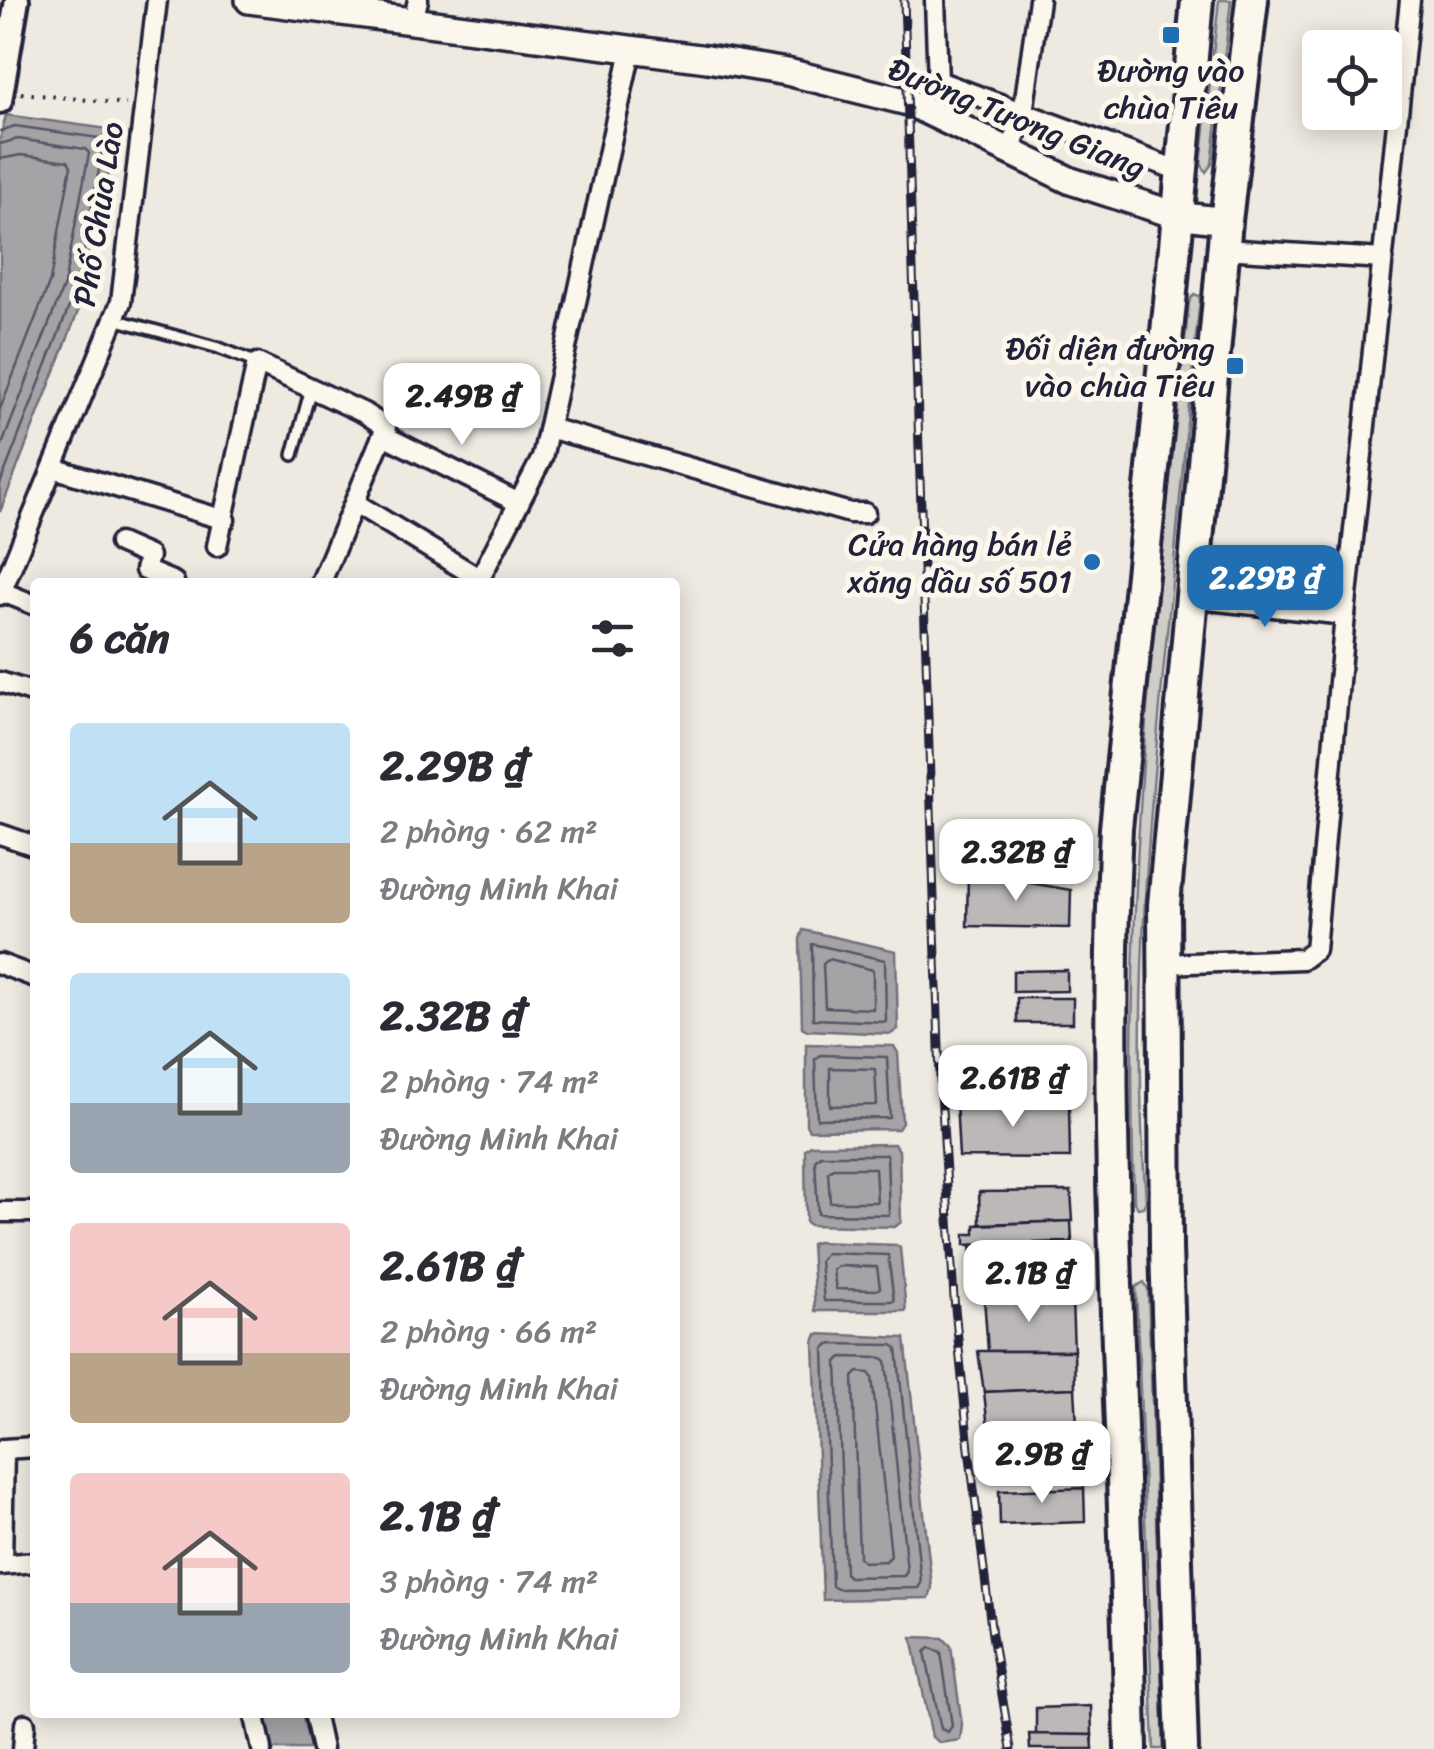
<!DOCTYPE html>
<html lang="vi">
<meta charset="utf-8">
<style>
:root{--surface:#fff;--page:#f2f2f3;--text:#2b2b33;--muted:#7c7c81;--accent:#1f6fb2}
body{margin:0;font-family:Sriracha,sans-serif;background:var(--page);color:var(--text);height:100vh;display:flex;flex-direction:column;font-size:38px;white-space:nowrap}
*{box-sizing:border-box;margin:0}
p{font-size:32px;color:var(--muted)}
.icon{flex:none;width:55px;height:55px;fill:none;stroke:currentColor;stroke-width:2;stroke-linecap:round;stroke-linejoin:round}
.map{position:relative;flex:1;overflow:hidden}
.drawer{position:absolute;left:30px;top:578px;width:650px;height:1140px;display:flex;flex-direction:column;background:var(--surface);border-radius:10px;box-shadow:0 5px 25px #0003}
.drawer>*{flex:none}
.tools{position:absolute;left:1302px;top:30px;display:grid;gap:20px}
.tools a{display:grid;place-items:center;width:100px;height:100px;border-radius:10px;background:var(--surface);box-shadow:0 5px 25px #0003;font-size:50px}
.price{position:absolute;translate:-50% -85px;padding:0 22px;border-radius:20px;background:#fff;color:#222;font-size:32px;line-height:65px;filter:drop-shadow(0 2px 5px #0008)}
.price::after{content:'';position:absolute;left:50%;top:60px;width:30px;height:22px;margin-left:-15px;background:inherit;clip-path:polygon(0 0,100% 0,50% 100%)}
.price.active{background:var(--accent);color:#fff}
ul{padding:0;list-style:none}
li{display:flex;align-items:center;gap:30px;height:250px;padding:0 40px}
li span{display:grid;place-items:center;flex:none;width:280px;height:200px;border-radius:10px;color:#555}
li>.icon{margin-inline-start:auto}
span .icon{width:120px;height:120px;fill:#fffc;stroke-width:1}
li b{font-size:42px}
h2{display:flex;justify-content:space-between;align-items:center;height:120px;padding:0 40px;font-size:42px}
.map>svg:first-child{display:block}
.green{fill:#d0cdc9;stroke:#797882;stroke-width:2.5}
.water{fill:#a6a3a7;stroke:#716f7c;stroke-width:2.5}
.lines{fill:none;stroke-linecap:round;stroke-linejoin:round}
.shore{stroke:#575666;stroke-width:2.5}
.building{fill:#bcb8b8;stroke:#22223b;stroke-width:2.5}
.service-casing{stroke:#22223b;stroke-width:16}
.minor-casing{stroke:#22223b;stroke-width:25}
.tertiary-casing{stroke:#22223b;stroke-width:30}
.secondary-casing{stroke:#22223b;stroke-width:32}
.primary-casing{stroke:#22223b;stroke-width:38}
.path{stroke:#22223b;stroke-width:4;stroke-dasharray:2.5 8;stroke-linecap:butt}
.service{stroke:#fbf7ec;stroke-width:9}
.minor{stroke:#fbf7ec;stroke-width:18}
.tertiary{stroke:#fbf7ec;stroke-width:22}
.secondary{stroke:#fbf7ec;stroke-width:25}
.primary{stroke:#fbf7ec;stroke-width:30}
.rail-casing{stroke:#22223b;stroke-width:9}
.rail{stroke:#fbf7ec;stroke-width:5;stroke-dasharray:15;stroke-linecap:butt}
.poi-dot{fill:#1f6fb2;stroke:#fbf7ec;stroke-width:4}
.labels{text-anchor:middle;stroke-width:10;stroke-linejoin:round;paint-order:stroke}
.poi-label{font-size:32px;fill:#22223b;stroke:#fbf7ec;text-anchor:end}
.street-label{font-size:32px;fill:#22223b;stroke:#fbf7ec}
</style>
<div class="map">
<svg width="1434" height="1749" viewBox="0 0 1434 1749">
<rect width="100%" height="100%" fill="#eeeae2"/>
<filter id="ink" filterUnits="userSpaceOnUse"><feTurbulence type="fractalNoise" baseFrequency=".01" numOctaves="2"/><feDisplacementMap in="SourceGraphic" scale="20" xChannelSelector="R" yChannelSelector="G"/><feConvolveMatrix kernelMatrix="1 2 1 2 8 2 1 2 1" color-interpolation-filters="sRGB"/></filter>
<g filter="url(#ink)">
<g class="green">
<polygon points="1219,0 1231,0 1212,164 1206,172 1201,164"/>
<path d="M1194,294l5,2 1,5c-12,101 -20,202 -30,302 -20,198 -39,398 -24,598l-3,6 -5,1 -4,-6c-4,-137 -2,-272 7,-409 10,-164 31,-327 48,-491z"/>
<polygon points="1144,1282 1148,1289 1164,1749 1154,1749 1136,1287"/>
</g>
<g class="water">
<polygon points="6,115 116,130 86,291 0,512 0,139"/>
<polygon points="803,930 896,951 898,1029 891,1034 807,1030 802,1027 800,939"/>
<polygon points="806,1044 894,1046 898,1053 902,1123 898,1129 809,1130 806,1125"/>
<polygon points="894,1144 899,1150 901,1222 895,1227 810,1225 806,1222 805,1149 811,1145"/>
<polygon points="816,1242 896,1245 900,1248 906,1311 815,1311 811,1244"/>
<polygon points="817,1334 905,1338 932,1588 929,1598 823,1600 814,1342"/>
<polygon points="912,1637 943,1638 951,1646 962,1725 960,1740 940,1743 932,1737"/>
<polygon points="263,1713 308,1713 316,1749 270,1749"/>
</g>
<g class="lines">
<g class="shore">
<polyline points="0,131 15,126 99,138 104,143 76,289 0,484"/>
<polyline points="0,144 18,139 85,149 89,153 64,285 0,450"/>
<polyline points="0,159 21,155 68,161 71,166 50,281 0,409"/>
<polygon points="812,944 885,960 886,1022 813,1019"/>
<polygon points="829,959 873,970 873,1009 825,1007 823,964"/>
<polygon points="820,1055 887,1057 890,1118 817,1119 815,1059"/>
<polygon points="830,1068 875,1069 877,1105 830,1106"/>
<polygon points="820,1155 887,1155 889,1215 818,1214 815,1160"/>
<polygon points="833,1168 875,1168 877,1202 830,1202 828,1172"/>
<polygon points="826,1253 888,1255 894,1301 824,1301 820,1261"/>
<polygon points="839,1266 877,1267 880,1288 876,1290 836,1289 833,1270"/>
<polygon points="829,1344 892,1345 897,1348 921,1583 918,1588 837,1589 832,1586 824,1349"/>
<polygon points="842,1357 882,1358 886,1361 907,1571 904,1576 849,1577 845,1573 837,1362"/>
<polygon points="858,1372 869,1373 872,1377 891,1556 886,1561 863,1562 859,1557 853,1377"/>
<polygon points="930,1648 941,1652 952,1726 948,1732 941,1729 925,1652"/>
</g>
</g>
<g class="building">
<polygon points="968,872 1071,890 1070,928 967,926"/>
<polygon points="1067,970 1067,991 1013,992 1013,971"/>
<rect x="1017" y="998" width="56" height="25"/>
<polygon points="956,1070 1070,1070 1069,1089 956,1090"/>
<polygon points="1069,1089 1069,1104 976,1101 977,1090"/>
<polygon points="956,1101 1069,1104 1070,1158 959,1157"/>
<polygon points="1071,1191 1073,1221 980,1224 979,1192"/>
<polygon points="1071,1221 1072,1242 965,1245 965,1234 975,1234 975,1225"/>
<polygon points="1072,1242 1073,1257 973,1262 971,1245"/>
<polygon points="1068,1257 1069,1265 1021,1267 1022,1277 974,1277 973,1262"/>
<polygon points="993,1277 1071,1278 1072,1300 995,1298"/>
<polygon points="984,1298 1072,1300 1074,1351 988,1351"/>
<polygon points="978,1351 1074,1351 1075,1388 984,1392"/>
<polygon points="1075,1388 1077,1425 988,1429 984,1392"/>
<polygon points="1077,1425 1080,1459 990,1461 988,1429"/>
<polygon points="1084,1488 1085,1522 1000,1525 999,1491"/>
<polygon points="1091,1706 1092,1735 1036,1735 1036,1708"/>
<polygon points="1029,1734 1092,1735 1093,1749 1030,1749"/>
</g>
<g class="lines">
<g class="service-casing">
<g id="service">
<polyline points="114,319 219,348 257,363"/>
<polyline points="293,455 311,388"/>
</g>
</g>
<g class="minor-casing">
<g id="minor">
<polyline points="935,0 938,81 1180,171"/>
<polyline points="413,22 418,0"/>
<polyline points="1011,150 1023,113 1039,0"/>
<polyline points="1224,249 1383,259"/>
<polyline points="549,428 850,513 865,513"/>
<polyline points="383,435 519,503"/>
<polyline points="53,468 225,520"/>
<polyline points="355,503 480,579"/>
<polyline points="119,543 149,556 145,570 174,582"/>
<polyline points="217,546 257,363 364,413 386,427 321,582"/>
<polyline points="478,582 542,458 631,50"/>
<polyline points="0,591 35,605"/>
<polyline points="0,595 121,302 157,0"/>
<polyline points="1190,598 1345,615"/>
<polyline points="0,682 35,693"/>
<polyline points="0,834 35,846"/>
<polyline points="0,964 35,977"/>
<polyline points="1162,964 1303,959 1315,950 1345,615 1410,0"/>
<polyline points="0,1212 35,1212"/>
<polyline points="0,1565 35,1562"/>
<polyline points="2,1565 4,1449 35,1447"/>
<polyline points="254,1712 262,1749"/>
<polyline points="314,1712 322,1749"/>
<polyline points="23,1749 25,1724"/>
</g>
</g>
<g class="tertiary-casing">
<polyline id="tertiary" points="0,101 17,0"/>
</g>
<g class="secondary-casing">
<polyline id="secondary" points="249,0 707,59 787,72 908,102 1071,181 1176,215 1226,221"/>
</g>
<g class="primary-casing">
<g id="primary">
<path d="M1131,1749c-5,-307 -30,-614 -15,-921l54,-525 27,-303"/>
<polyline points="1182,1749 1166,1248 1164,905 1226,221 1252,0"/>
</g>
</g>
<polyline class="path" points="21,93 126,104"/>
<use href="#service" class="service"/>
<use href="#minor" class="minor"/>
<use href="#tertiary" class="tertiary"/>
<use href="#secondary" class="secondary"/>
<use href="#primary" class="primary"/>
<g class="rail-casing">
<polyline id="rail" points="904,0 940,1077 954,1298 969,1449 992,1635 1011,1749"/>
</g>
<use href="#rail" class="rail"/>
</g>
</g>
<g class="poi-dot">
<rect x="1161" y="25" width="20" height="20" rx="5"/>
<rect x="1225" y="356" width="20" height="20" rx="5"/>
<circle cx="1092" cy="562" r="10"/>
</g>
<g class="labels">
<g class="poi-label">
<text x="1171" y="81" text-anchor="middle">Đường vào<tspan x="1171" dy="37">chùa Tiêu</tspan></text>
<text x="1215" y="359">Đối diện đường<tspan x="1215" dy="37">vào chùa Tiêu</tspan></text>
<text x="1072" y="555">Cửa hàng bán lẻ<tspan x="1072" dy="37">xăng dầu số 501</tspan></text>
</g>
<g class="street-label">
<text transform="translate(1017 118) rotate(22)" y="11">Đường Tương Giang</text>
<text transform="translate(98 214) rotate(-81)" y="11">Phố Chùa Lào</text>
</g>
</g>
</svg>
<div class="tools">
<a><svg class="icon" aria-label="locate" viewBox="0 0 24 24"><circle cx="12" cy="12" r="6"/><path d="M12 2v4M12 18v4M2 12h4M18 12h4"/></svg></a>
</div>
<b class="price" style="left:462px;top:448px">2.49B ₫</b>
<b class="price active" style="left:1265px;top:630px">2.29B ₫</b>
<b class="price" style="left:1016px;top:904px">2.32B ₫</b>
<b class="price" style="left:1013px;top:1130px">2.61B ₫</b>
<b class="price" style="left:1029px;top:1325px">2.1B ₫</b>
<b class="price" style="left:1042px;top:1506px">2.9B ₫</b>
<section class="drawer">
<h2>6 căn<svg class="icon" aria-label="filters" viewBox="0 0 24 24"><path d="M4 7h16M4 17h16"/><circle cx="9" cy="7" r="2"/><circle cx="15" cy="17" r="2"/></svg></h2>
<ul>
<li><span style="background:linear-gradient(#bfe0f5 60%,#b9a48a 0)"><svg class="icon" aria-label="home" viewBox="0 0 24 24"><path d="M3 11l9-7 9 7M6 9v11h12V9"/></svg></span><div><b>2.29B ₫</b><p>2 phòng · 62 m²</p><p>Đường Minh Khai</p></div></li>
<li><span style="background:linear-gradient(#bfe0f5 65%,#9aa5b1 0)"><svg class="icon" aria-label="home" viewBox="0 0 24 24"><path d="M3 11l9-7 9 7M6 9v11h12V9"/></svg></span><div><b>2.32B ₫</b><p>2 phòng · 74 m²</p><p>Đường Minh Khai</p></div></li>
<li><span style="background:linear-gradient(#f6c9c9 65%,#b9a48a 0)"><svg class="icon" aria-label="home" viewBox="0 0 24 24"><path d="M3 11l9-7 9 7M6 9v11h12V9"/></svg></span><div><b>2.61B ₫</b><p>2 phòng · 66 m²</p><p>Đường Minh Khai</p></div></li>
<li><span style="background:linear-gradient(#f6c9c9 65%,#9aa5b1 0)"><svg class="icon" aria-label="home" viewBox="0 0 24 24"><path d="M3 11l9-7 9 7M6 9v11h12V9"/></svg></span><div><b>2.1B ₫</b><p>3 phòng · 74 m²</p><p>Đường Minh Khai</p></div></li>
</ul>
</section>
</div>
